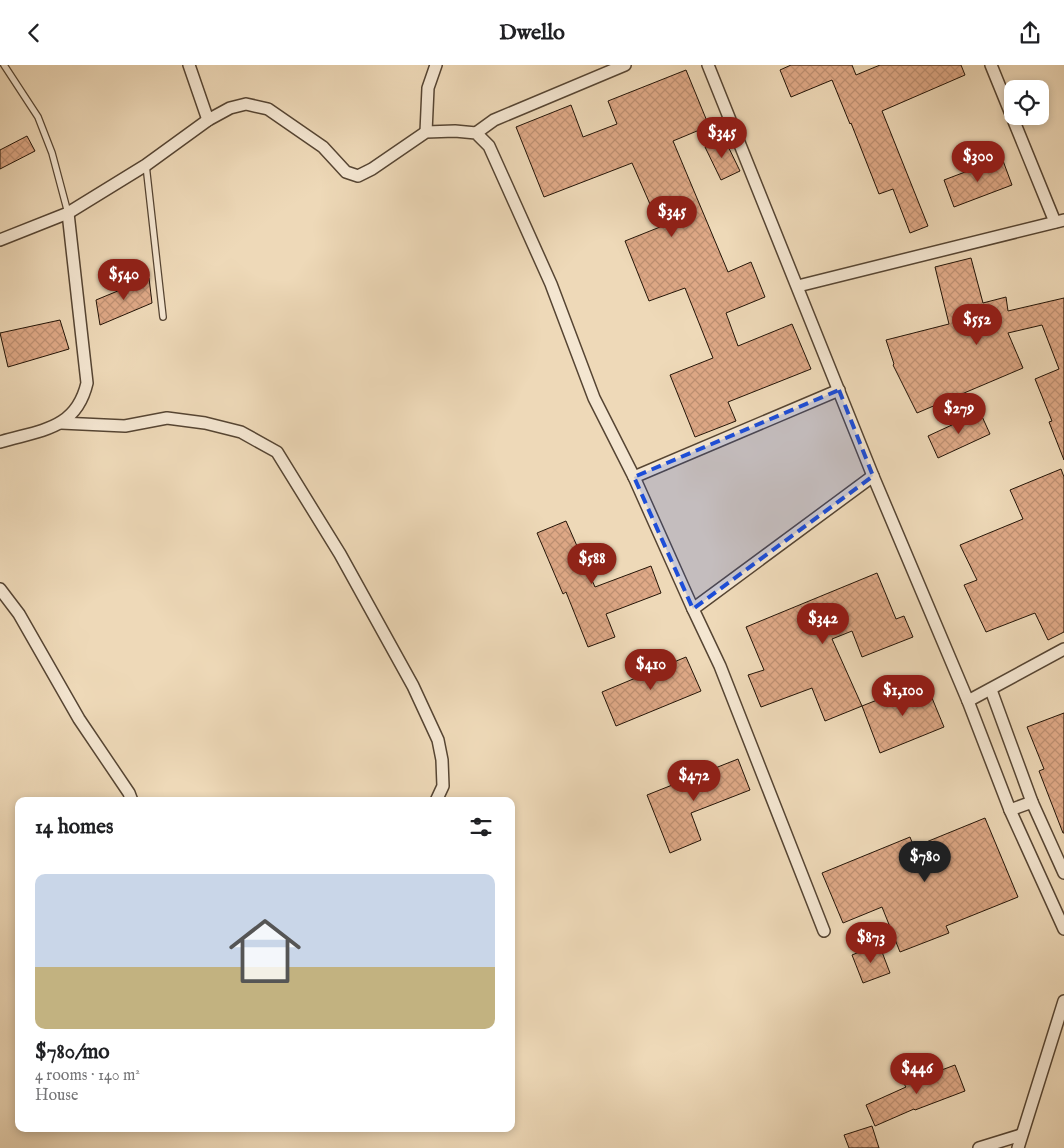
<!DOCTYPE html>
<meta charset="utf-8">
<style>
:root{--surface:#fff;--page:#f2f2f2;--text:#202124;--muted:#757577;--line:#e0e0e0;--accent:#8f2418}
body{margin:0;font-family:"IM FELL English",serif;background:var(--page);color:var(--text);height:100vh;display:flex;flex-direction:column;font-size:19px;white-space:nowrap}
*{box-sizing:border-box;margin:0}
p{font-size:16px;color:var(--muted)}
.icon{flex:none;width:28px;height:28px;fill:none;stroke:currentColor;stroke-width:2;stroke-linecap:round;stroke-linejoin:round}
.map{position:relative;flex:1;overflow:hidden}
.details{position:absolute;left:15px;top:732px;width:500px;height:335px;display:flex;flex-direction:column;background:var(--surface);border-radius:10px;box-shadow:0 2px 8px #0003}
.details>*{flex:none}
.buttons{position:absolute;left:1004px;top:15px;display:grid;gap:10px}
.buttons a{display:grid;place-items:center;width:45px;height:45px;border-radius:10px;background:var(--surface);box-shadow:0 2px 8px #0003;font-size:25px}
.price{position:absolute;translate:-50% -42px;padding:0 11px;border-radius:18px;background:var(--accent);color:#fff;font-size:16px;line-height:32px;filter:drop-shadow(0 1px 2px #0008)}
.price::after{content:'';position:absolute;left:50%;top:30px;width:15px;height:11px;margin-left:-8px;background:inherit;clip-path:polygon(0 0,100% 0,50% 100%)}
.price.current{background:#222;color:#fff}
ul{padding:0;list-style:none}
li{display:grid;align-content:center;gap:10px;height:265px;padding:0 20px}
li+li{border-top:1px solid var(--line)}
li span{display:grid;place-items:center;height:155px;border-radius:10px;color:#555}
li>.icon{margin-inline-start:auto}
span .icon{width:90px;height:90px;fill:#fffc;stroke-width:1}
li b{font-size:21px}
h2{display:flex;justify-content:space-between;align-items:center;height:60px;padding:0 20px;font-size:21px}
header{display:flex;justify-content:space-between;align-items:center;height:65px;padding:0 20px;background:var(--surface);font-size:22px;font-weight:700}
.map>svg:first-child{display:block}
.building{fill:url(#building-cross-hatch);stroke:#231407}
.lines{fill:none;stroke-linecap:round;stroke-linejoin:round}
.lane-casing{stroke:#564533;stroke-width:8}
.street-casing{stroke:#564533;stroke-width:14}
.lane{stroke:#f4e6d1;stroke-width:5.5}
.street{stroke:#f4e6d1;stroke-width:11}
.marked{fill:#1d4ed8;fill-opacity:0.2;stroke:#1d4ed8;stroke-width:4;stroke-dasharray:10 6;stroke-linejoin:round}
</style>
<header><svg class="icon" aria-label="back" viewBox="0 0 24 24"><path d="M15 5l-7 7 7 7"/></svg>Dwello<svg class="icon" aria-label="share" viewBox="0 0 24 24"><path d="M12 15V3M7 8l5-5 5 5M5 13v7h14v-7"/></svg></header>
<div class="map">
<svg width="1064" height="1083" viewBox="0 0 1064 1083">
<defs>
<pattern id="building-cross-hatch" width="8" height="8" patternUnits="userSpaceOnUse" patternTransform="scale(1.25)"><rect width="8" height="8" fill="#dfa987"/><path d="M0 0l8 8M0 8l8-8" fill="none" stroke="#bf9173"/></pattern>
</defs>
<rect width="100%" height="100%" fill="#eed9b8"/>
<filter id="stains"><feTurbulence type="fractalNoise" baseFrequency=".004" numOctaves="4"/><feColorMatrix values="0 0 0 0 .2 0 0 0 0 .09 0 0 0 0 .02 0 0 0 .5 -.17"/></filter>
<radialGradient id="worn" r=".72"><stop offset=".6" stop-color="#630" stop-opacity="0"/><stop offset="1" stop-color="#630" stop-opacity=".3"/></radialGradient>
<g class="building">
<polygon points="791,0 852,0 856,10 880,0 961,0 965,10 882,46 928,161 910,168 893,124 879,129 851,58 850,59 832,15 791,32 780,5"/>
<polygon points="686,5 709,61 673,76 728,207 751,197 765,232 726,248 738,281 792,259 811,304 728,337 736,356 695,372 670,310 713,293 685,223 649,236 625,176 660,162 632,98 544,132 516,62 571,40 583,72 617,59 608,36"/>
<polygon points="27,71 35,86 0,104 0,85"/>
<polygon points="724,73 740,106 721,115 705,82"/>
<polygon points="1002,93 1012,120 954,142 944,115"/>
<polygon points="971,193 983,238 1006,232 1008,246 1064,233 1064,395 1049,357 1052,356 1035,314 1059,304 1042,260 1008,268 1023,303 917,348 893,300 894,299 886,275 949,259 935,202"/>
<polygon points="149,213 152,238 100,260 96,235"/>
<polygon points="60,255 69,284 8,302 0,268"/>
<polygon points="980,347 990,369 938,393 928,371"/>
<polygon points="1061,404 1064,412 1064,567 1048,575 1035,548 986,567 964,520 977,515 960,480 1023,454 1010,425"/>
<polygon points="566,456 595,522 651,501 661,528 606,549 615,572 588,582 566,527 563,529 537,468"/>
<polygon points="877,508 896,554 904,551 913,572 862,592 852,566 832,574 862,641 825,656 812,623 761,642 748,610 764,605 746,562"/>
<polygon points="686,592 701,626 616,661 602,627"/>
<polygon points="925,616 944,662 880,688 862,641"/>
<polygon points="1064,648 1064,768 1063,768 1039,706 1044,704 1027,662"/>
<polygon points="738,694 750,725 691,748 701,775 670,788 647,730"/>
<polygon points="985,753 1018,832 946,861 949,868 900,887 882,842 843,858 822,808 910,772 914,782"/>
<polygon points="879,879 890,908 863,918 852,890"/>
<polygon points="955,1000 965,1026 915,1045 914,1044 875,1061 866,1040 906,1022 904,1019"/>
<polygon points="872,1061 879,1083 849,1083 844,1070"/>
</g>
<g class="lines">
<g class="lane-casing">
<g id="lane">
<polyline points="4,0 38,52 52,88 68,148"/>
<polyline points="146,100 163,252"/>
</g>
</g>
<g class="street-casing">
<g id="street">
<polyline points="189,0 208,55"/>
<polyline points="708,0 873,411 968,636 1010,745 1064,864"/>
<polyline points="991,0 1055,157"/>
<polyline points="426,67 428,23 436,0"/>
<polyline points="476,68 494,55 625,0"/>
<polyline points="0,175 68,148 146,100 208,55 230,43 246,39 268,44 323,82 346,107 358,111 372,104 426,67 455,66 476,68 489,81 551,219 594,333 634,412 693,544"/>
<polyline points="798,221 1064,155"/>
<polyline points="61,358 125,361 167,353 205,358 241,367 277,387 340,489 413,621 438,675 442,695 443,721 436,736"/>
<path d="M0,377c40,-12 76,-12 87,-59l-19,-170"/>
<polyline points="634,412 839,325"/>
<polyline points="0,524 19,549 79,654 129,728 132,736"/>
<polyline points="991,625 1032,737 1064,808"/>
<polyline points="968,636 1064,584"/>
<polyline points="1010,745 1032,737"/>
<polyline points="824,866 720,601 693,544 873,411"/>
<polyline points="979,1083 1021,1070"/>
<polyline points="1018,1083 1064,936"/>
</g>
</g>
<use href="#lane" class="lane"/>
<use href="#street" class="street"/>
</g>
<path class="marked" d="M839,325l34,86 -180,133 -59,-132z"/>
<rect width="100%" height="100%" filter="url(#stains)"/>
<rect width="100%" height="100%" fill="url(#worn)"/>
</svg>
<div class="buttons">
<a><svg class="icon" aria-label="locate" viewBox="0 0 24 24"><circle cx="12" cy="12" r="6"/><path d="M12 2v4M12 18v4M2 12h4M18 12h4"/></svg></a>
</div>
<b class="price" style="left:722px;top:94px">$345</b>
<b class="price" style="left:978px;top:118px">$300</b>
<b class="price" style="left:672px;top:173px">$345</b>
<b class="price" style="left:124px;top:236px">$540</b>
<b class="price" style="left:977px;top:281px">$552</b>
<b class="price" style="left:959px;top:370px">$279</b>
<b class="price" style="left:592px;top:520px">$588</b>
<b class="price" style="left:823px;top:580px">$342</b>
<b class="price" style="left:651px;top:626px">$410</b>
<b class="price" style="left:903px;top:652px">$1,100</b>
<b class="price" style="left:694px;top:737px">$472</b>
<b class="price current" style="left:925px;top:818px">$780</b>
<b class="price" style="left:871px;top:899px">$873</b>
<b class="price" style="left:917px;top:1030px">$446</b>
<section class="details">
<h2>14 homes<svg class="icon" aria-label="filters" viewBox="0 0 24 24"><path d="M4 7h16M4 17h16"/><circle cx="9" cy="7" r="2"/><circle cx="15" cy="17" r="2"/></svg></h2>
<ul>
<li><span style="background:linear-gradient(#c9d6e8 60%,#c2b280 0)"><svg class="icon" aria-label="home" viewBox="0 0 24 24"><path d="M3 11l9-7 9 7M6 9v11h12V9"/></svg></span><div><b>$780/mo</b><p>4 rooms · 140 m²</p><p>House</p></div></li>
</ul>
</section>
</div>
